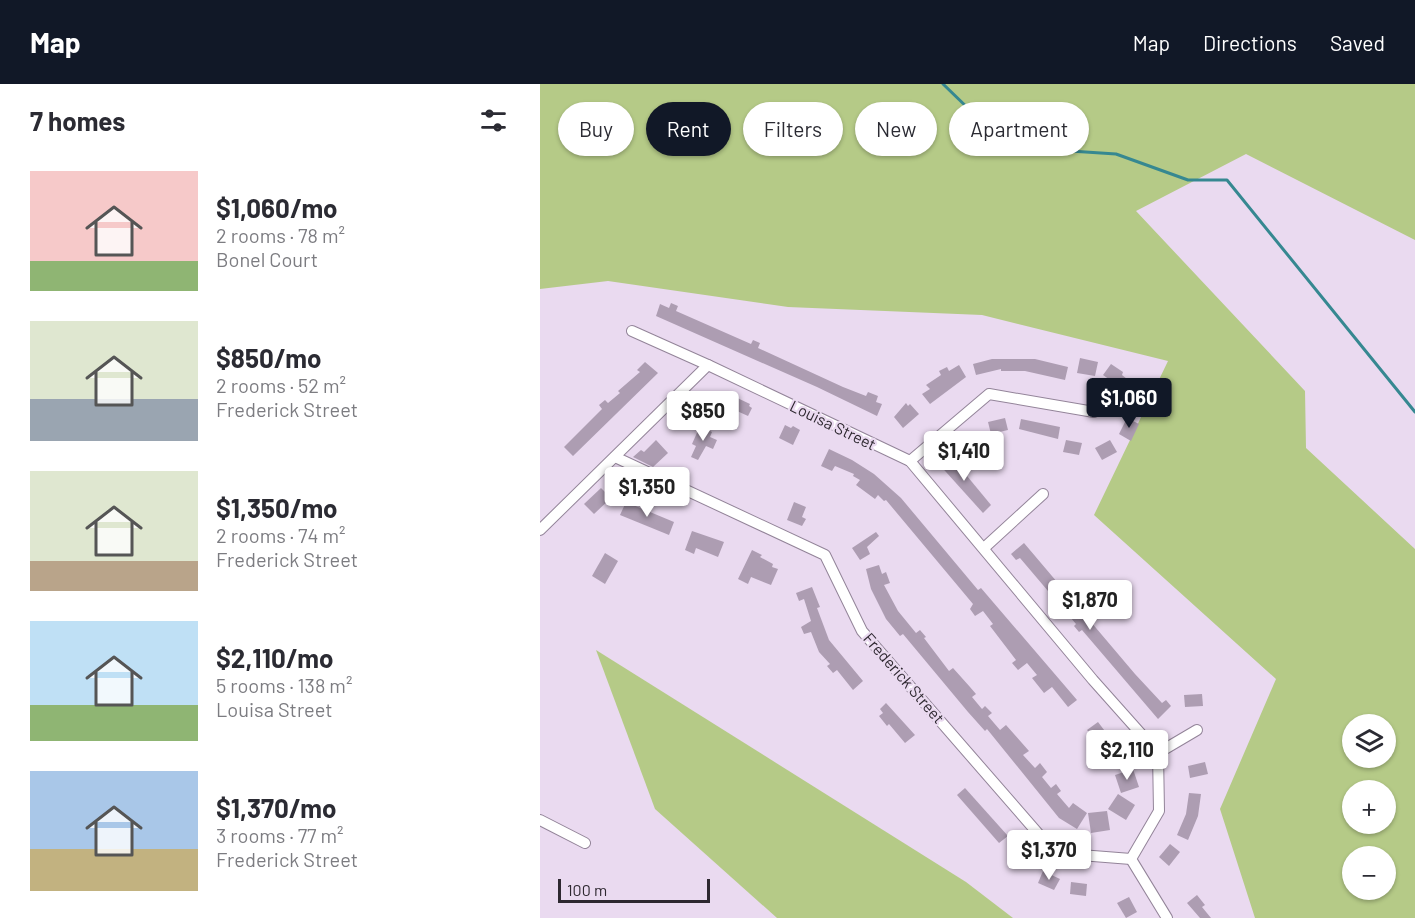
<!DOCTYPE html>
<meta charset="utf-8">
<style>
:root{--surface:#fff;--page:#f2f2f3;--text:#2b2b33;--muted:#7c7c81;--accent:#111827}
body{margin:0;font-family:Barlow,sans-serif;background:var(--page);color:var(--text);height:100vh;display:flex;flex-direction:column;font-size:22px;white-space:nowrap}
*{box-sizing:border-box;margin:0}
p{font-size:20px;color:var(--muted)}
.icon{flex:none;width:33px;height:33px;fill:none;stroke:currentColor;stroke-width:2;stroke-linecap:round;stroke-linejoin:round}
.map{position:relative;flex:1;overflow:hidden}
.side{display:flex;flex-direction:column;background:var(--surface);width:540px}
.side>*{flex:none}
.top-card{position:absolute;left:18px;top:18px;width:570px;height:54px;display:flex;gap:12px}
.fabs{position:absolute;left:802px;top:630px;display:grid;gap:12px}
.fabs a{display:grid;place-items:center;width:54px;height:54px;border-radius:50%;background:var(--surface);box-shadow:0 2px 4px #0004;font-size:30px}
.scale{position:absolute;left:18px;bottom:15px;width:152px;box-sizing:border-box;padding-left:6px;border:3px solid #2e2830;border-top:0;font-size:16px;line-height:21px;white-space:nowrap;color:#2e2830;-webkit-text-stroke:4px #eadaf0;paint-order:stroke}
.price{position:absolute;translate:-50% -51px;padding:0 14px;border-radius:6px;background:#fff;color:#222;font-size:20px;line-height:39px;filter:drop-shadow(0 2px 3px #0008)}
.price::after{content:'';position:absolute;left:50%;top:36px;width:18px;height:14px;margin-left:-9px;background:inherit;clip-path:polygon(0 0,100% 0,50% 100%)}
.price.on{background:var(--accent);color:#fff}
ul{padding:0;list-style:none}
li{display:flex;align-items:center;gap:18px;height:150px;padding:0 30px}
li span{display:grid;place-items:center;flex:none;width:168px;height:120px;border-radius:0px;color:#555}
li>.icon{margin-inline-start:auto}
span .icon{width:72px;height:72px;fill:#fffc;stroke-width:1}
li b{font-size:26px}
h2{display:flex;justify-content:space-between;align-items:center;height:72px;padding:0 30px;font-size:26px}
.chip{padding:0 21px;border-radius:27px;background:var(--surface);box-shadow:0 2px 4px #0004;font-size:21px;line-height:54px}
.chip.on{background:var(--accent);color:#fff}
header{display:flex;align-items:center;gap:36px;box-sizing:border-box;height:84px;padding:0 30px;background:var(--accent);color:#fff}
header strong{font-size:28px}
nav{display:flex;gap:33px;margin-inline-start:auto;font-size:21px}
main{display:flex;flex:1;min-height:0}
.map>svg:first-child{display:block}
.green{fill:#b5ca87;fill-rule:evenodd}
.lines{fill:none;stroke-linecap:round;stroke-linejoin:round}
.stream{stroke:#368891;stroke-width:3}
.building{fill:#ad9db2}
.minor-casing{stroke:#938499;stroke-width:12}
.minor{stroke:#fff;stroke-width:10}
.labels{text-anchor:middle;stroke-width:4.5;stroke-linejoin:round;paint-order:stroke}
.street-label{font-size:16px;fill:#2e2830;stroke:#eadaf0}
</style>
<header>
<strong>Map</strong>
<nav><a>Map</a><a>Directions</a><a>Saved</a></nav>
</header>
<main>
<section class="side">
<h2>7 homes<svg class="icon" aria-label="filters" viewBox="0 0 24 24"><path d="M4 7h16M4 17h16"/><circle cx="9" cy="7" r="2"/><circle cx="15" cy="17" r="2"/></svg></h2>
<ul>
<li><span style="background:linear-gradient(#f6c9c9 75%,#8fb573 0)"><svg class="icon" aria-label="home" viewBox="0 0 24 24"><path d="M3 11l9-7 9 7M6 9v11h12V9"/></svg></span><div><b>$1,060/mo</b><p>2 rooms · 78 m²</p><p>Bonel Court</p></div></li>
<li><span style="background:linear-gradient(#dfe7d0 65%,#9aa5b1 0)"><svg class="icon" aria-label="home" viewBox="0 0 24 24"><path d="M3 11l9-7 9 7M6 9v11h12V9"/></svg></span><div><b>$850/mo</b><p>2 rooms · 52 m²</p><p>Frederick Street</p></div></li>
<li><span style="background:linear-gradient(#dfe7d0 75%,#b9a48a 0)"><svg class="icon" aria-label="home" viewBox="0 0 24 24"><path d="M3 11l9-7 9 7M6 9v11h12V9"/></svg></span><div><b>$1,350/mo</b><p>2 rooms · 74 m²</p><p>Frederick Street</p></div></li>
<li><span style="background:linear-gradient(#bfe0f5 70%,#8fb573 0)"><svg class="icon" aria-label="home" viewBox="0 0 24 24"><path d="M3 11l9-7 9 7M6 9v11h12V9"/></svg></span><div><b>$2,110/mo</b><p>5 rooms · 138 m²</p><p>Louisa Street</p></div></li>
<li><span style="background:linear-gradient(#a9c7e8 65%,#c2b280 0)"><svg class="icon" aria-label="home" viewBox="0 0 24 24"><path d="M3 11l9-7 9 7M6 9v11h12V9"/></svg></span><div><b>$1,370/mo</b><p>3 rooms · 77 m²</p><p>Frederick Street</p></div></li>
</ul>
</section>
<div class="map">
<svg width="875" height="834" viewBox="0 0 875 834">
<rect width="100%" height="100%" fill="#eadaf0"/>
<g class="green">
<path d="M0,0h875v156l-169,-86 -110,57 169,180 1,57 109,101v369h-160l-35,-109 56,-130 -182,-164 74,-154 -186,-46 -194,-8 -180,-26 -68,8zM813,640h33v34h-33zM813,706h33v34h-33zM813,772h33v34h-33z"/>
<polygon points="56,566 426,798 473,834 237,834 115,725"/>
</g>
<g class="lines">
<polyline class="stream" points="403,0 435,31 470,24 530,67 576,70 648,96 687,96 875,328"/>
</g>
<g class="building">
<polygon points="131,219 138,222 136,227 211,260 213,256 220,259 218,264 303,303 326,312 328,308 338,312 336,318 342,320 337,332 277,303 116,232 120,220 129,224"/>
<polygon points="540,274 558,278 555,292 537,289"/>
<polygon points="452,275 495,275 528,283 525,296 485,287 461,287 461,285 436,291 433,280"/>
<polygon points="105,278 118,289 33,372 24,363 62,325 59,321 65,316 68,319 80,309 78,307 100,288 97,286"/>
<polygon points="571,280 583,288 582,291 587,295 580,303 563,291"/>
<polygon points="419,281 426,293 390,320 382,310 390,305 386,301 401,291 399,287 407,283 409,287"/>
<polygon points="191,311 210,320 209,322 212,324 208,332 186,322"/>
<polygon points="156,315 173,323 167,336 149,328"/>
<polygon points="366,319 368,322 370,320 379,330 363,344 354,333"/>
<polygon points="465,334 468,346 451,350 448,338"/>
<polygon points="587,334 599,340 591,357 579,350"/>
<polygon points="481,335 520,343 518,355 479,345"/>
<polygon points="245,341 251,344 253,342 260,346 253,361 239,354"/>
<polygon points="160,342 172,348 170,353 177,356 173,365 166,362 158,376 151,373 156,362 152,360"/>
<polygon points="116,356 128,369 113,383 93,373 101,366 104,368"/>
<polygon points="526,356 542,359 539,371 523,368"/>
<polygon points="570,356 577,368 562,376 555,364"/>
<polygon points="289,365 312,376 334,390 361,414 438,506 441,504 537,616 528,623 512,603 504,609 492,594 497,591 487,579 478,586 472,579 476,576 450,542 453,540 443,527 435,532 430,525 433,520 346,416 344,417 338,411 335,415 316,401 320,396 313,392 314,390 295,382 292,387 281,382"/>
<polygon points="408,369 451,421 443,429 397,378"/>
<polygon points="61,404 71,414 54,430 44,420"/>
<polygon points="86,418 134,438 129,451 80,431"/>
<polygon points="254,418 266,423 262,433 266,435 262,442 247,436"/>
<polygon points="152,447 184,458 178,473 156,464 154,470 145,466"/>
<polygon points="336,448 339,452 327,463 330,470 320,476 312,464"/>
<polygon points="484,459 595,590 622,619 626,616 631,622 618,635 542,546 539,548 534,542 536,540 480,474 476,476 471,470"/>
<polygon points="212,466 222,471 220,473 233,480 232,483 238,485 231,501 211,493 208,500 198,495"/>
<polygon points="65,469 78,477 65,500 52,492"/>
<polygon points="339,481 342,490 346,488 350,499 344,501 358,527 376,549 380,546 386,553 384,554 409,587 413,584 430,603 436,610 432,613 442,625 445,622 452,629 448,632 460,646 466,641 489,667 483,671 495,684 500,679 507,688 502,693 511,704 516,700 521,707 517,710 529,724 533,719 547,729 537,745 519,734 447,645 445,647 428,628 363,550 360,552 346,535 331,505 326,485"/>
<polygon points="272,503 280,523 277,524 289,556 323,597 313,606 297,586 293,589 287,582 290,580 279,568 271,548 264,550 261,543 271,537 264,515 259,517 256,509"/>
<polygon points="662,610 663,622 645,623 644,611"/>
<polygon points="346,619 375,651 365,659 349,640 347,642 339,632 343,629 340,625"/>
<polygon points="558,638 577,663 587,671 572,685 566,679 571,675 547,646"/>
<polygon points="665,678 668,690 650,694 648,682"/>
<polygon points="593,685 599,703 581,709 575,691"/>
<polygon points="425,704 468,752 459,759 417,711"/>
<polygon points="649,709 661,710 658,732 648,756 637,751 646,730"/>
<polygon points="578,710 595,721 586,736 568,725"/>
<polygon points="567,727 570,746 551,749 548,729"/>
<polygon points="630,760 640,768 629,782 619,773"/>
<polygon points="478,765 489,775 481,783 477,780 474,783 467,777"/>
<polygon points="503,787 520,795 514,806 498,799"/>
<polygon points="531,798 547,800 546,812 530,810"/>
<polygon points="657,811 665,821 662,823 671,834 660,834 647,819"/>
<polygon points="589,813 597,828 586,834 577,819"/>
</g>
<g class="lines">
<g class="minor-casing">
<g id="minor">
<polyline points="92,247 168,281 370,377 553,596 618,669 619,727 591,775"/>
<polyline points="75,373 285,471 322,547 515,769 591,775"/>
<polyline points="370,377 449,310 554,328"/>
<polyline points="0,446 168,281"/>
<polyline points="444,464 503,410"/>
<polyline points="618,669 657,646"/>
<polyline points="0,736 45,759"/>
<polyline points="591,775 627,834"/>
</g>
</g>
<use href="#minor" class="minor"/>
</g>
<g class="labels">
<g class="street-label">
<text transform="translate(293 341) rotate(26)" y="6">Louisa Street</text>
<text transform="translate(364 594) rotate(49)" y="6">Frederick Street</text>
</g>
</g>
</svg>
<div class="fabs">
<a><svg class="icon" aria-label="layers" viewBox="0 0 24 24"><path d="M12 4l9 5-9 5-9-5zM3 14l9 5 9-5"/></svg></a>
<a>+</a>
<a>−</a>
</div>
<div class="scale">100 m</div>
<b class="price on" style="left:589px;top:345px">$1,060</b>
<b class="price" style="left:163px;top:358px">$850</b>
<b class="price" style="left:424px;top:398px">$1,410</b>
<b class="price" style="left:107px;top:434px">$1,350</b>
<b class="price" style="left:550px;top:547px">$1,870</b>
<b class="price" style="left:587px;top:697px">$2,110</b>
<b class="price" style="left:509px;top:797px">$1,370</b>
<div class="top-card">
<a class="chip">Buy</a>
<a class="chip on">Rent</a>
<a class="chip">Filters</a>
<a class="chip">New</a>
<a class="chip">Apartment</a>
</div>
</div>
</main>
